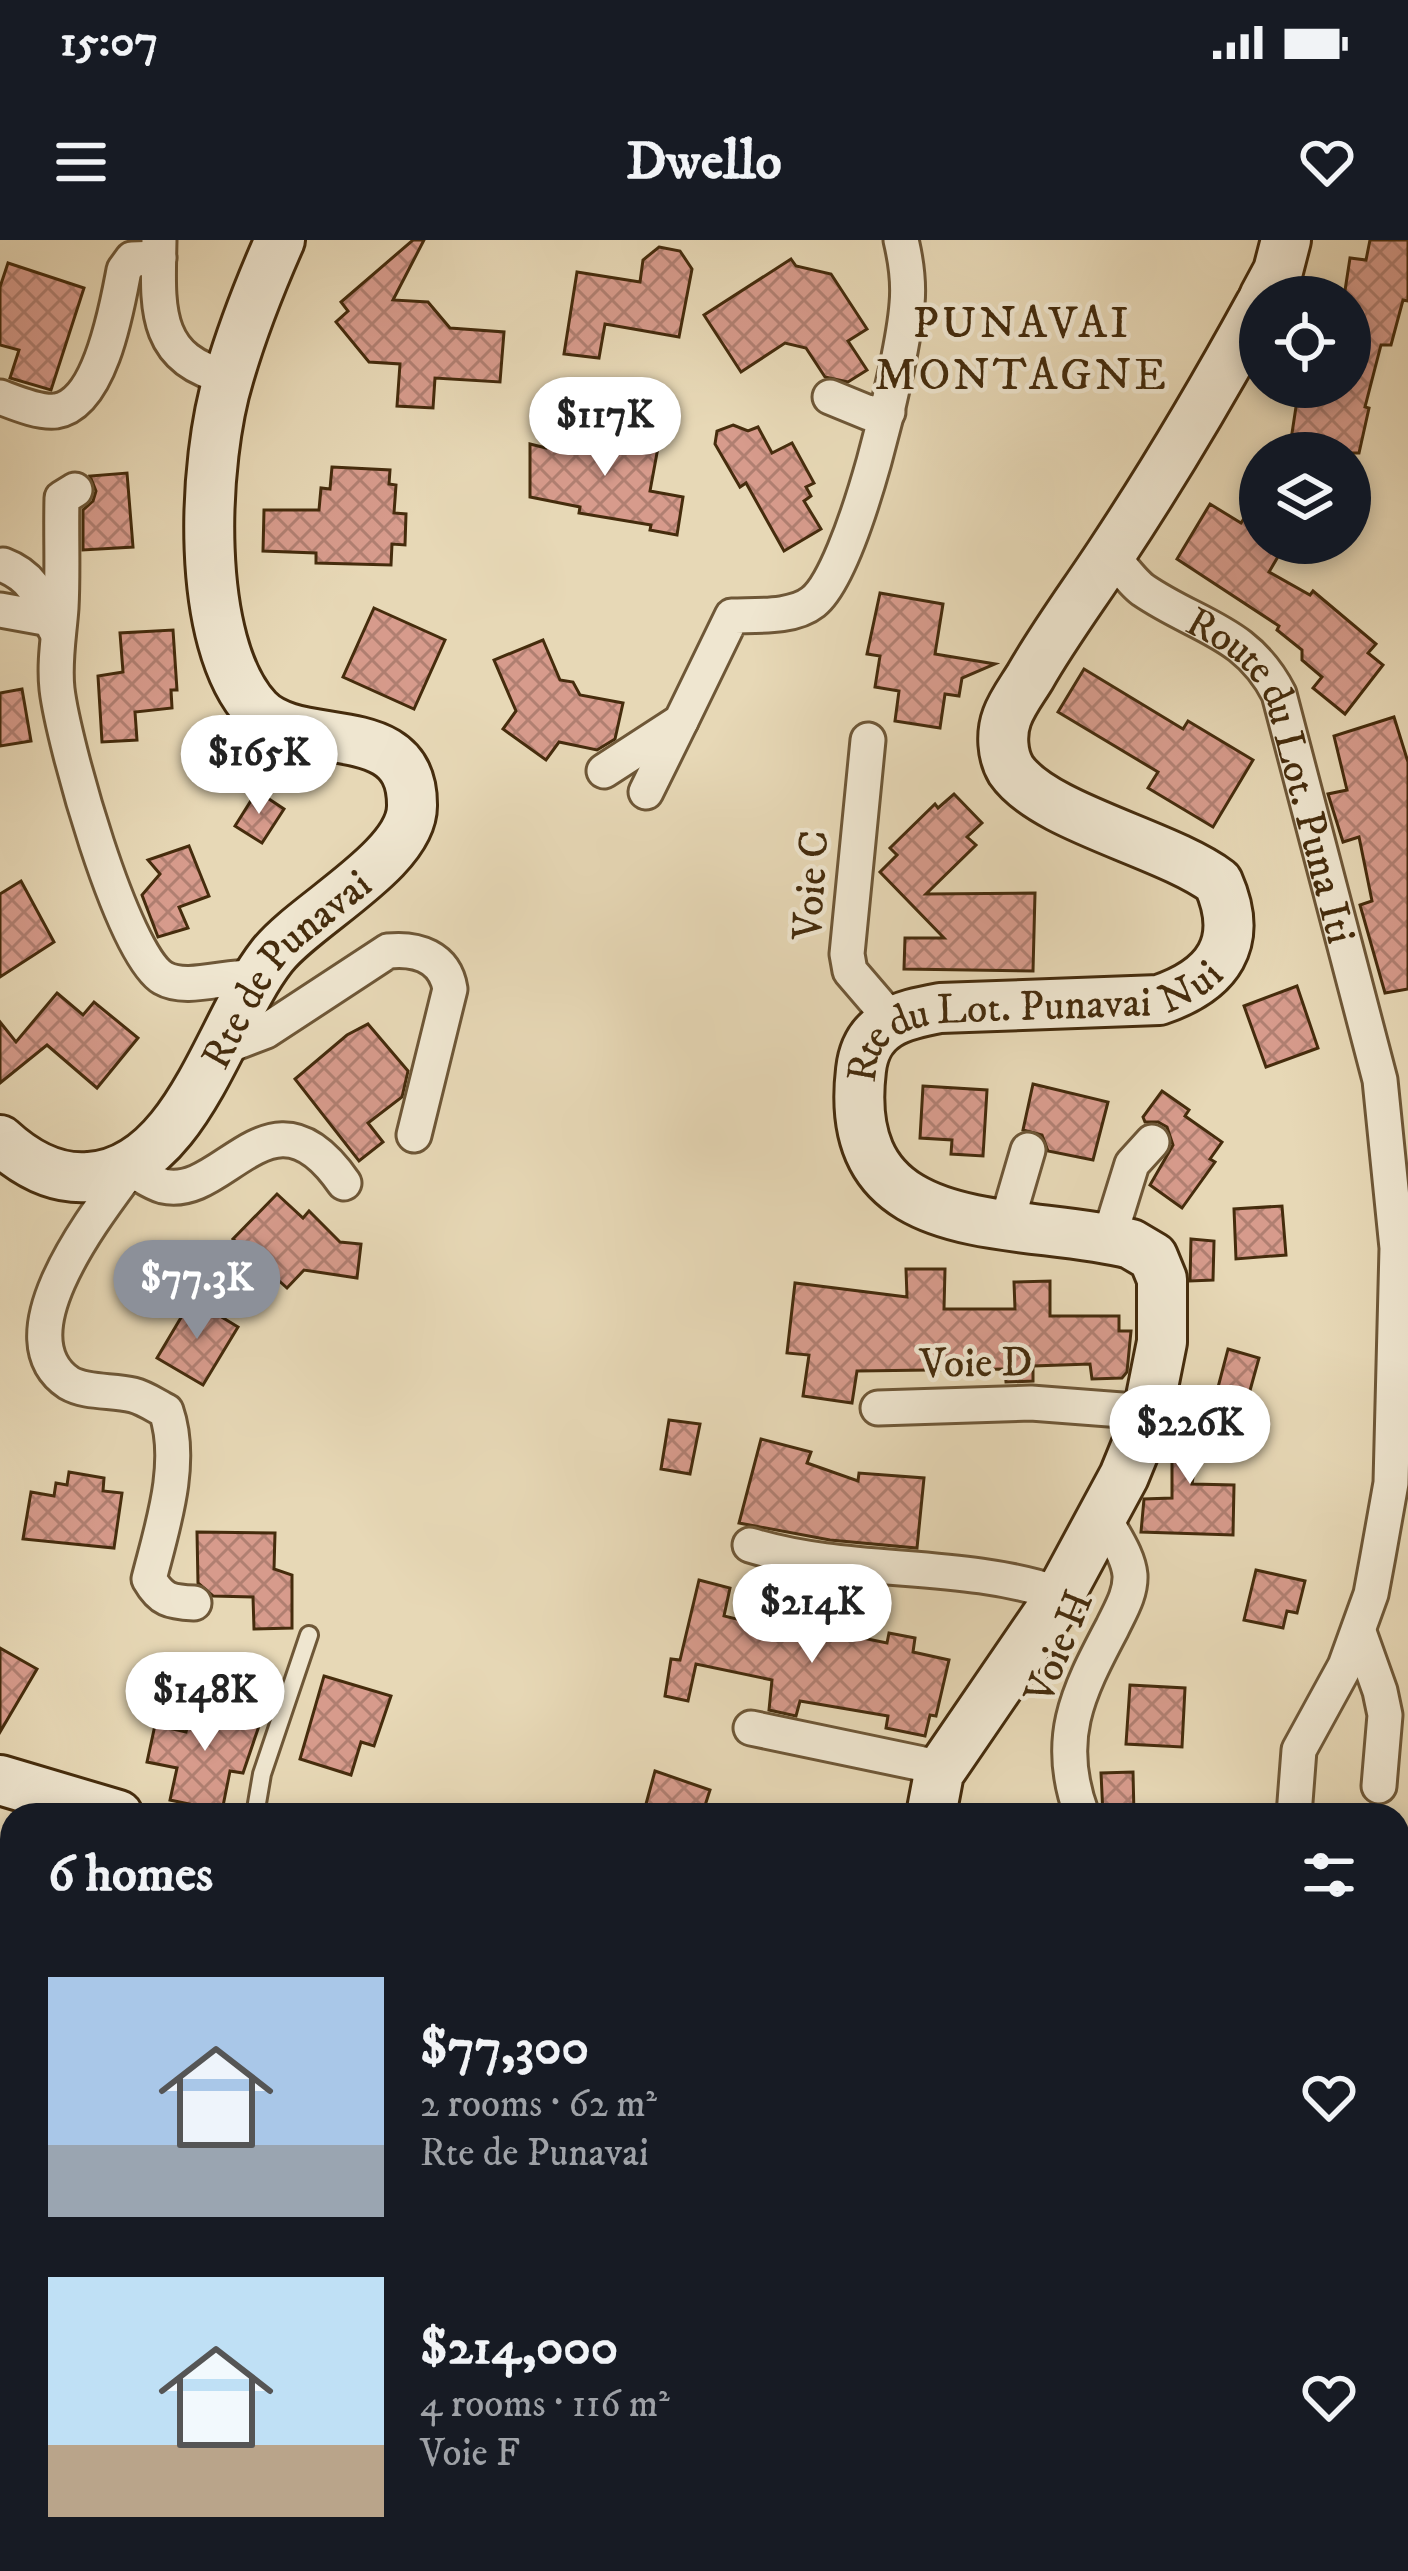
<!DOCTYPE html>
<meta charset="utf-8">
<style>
:root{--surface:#171b24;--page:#242831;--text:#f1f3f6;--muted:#9ea1a6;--accent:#8c9099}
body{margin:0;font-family:"IM FELL DW Pica",serif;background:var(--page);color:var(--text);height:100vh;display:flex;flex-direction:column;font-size:45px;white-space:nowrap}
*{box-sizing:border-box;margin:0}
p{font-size:39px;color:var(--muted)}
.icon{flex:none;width:66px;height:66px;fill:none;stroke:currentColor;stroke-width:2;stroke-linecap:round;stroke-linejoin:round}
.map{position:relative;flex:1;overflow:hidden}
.drawer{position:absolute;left:0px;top:1563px;width:1410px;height:768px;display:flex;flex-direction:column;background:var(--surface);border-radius:36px 36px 0 0;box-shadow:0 6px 18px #0003}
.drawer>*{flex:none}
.controls{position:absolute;left:1239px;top:36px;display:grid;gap:24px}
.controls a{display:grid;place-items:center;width:132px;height:132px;border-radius:50%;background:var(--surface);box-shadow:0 6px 18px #0003;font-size:60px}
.price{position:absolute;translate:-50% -102px;padding:0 27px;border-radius:42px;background:#fff;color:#222;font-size:39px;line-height:78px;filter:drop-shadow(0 3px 6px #0008)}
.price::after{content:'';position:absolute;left:50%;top:72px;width:36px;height:27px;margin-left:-18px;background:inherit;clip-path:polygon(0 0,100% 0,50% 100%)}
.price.selected{background:var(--accent);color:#fff}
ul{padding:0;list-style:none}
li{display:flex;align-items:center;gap:36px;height:300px;padding:0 48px}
li span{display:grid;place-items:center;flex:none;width:336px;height:240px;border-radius:0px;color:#555}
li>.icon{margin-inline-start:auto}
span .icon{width:144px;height:144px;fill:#fffc;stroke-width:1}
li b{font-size:51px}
h2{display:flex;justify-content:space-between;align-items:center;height:144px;padding:0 48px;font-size:51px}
.status{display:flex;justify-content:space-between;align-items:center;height:84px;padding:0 60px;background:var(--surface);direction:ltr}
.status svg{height:33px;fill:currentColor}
header{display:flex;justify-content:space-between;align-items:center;height:156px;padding:0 48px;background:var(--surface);font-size:54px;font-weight:700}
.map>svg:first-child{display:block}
.forest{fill:url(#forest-crowns);stroke:#7e754d;stroke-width:3}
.park{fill:#b6be8d;stroke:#7e754d;stroke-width:3}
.building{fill:url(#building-cross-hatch);stroke:#452c0d;stroke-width:3}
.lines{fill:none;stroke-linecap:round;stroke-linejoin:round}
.lane-casing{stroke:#6e5737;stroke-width:22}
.street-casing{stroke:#6e5737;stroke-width:39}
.secondary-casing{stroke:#452c0d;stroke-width:54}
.lane{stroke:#efe6d0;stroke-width:16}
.street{stroke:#efe6d0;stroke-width:33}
.secondary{stroke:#efe6d0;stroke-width:48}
.labels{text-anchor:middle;stroke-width:9;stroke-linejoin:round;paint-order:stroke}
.street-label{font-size:42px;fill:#452c0d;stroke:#efe6d0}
.neighbourhood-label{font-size:45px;letter-spacing:3px;fill:#452c0d;stroke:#efe6d0}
</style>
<div class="status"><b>15:07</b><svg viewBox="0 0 49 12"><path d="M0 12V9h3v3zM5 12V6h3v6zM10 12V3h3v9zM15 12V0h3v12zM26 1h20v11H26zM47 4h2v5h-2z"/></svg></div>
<header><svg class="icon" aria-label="menu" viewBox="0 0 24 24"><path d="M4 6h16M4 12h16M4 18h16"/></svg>Dwello<svg class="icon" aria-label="heart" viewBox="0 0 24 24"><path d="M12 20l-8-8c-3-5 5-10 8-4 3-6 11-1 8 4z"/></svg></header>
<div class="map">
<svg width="1408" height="2331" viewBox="0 0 1408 2331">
<defs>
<pattern id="forest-crowns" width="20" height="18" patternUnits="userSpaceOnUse" patternTransform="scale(3)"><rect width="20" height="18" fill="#b6be8d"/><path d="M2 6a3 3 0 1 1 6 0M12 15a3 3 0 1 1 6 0" fill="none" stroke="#969b72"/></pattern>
<pattern id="building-cross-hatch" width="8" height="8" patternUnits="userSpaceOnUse" patternTransform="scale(3)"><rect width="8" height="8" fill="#d79b8c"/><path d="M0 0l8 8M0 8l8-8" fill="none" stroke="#b07f71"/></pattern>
</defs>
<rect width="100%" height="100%" fill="#e7d8b6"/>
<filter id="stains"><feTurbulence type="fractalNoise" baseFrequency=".00167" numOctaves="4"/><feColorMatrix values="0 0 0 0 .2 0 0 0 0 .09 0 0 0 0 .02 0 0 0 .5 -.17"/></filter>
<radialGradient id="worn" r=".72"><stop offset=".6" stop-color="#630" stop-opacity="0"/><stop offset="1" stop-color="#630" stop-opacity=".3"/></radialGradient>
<polygon class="forest" points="1408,2008 1408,2331 1333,2331 1334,2319 1398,2319 1398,2010"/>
<polygon class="park" points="993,2319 1334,2319 1336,2327 1333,2331 995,2331"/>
<g class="building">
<polygon points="413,0 424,0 393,60 428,62 450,88 504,92 500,142 435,138 433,168 397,166 400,124 369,122 336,82 348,71 341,62"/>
<polygon points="1370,0 1408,0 1408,61 1403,60 1391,105 1381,105 1365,167 1369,168 1359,213 1289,213 1299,147 1350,147 1350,57 1344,57 1350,18 1366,20"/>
<polygon points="659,7 680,11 692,29 679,97 605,84 599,118 564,114 577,32 640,42 643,20"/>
<polygon points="791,19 796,26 831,34 867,89 848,101 867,130 848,142 825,137 806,108 785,103 741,132 704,75"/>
<polygon points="8,23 84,48 51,150 10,138 19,110 0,105 0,47"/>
<polygon points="733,185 748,191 758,187 772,213 792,203 814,243 806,247 811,256 804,261 821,289 784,311 746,243 740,247 715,204 717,191"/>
<polygon points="576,188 659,202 650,251 683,257 677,295 650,290 651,285 579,273 580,267 530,257 530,204 546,208 548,201 573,205"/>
<polygon points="332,227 390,230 389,244 396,245 394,273 406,274 405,305 392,304 391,325 316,323 316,313 263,311 264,270 319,270 321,248 330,249"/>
<polygon points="127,233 133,307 83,310 83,270 93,261 96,251 90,236"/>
<polygon points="1210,264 1241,283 1245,277 1260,287 1260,303 1286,303 1269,332 1310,355 1313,351 1376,404 1368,413 1383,425 1345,474 1313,448 1322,437 1302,420 1302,410 1277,390 1279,386 1177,319"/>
<polygon points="880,353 943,364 935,414 995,424 962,438 959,456 945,454 940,488 895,481 899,451 875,447 880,416 867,414"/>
<polygon points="374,368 445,400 414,469 343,437"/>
<polygon points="173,390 177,450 171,450 172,468 135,472 137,500 102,502 98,436 123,432 120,393"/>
<polygon points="543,400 560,440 573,442 580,455 623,463 615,499 597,510 559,502 546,520 503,489 516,471 494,420"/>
<polygon points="1084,429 1183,489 1188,481 1253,520 1213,587 1148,548 1158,532 1058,472"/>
<polygon points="22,449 31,501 0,506 0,453"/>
<polygon points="1394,477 1408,522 1408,749 1385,753 1360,665 1372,661 1359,597 1343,602 1328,554 1347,550 1334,496"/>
<polygon points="257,551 284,569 262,603 235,586"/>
<polygon points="954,554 982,583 967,597 976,605 926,654 1035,653 1033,731 904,729 905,698 944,698 880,632 897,615 890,608 935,564 938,568"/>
<polygon points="189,606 209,656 179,667 188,688 158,697 142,655 160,634 148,620"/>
<polygon points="21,641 54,702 0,737 0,654"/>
<polygon points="1297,746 1318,808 1266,827 1244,766"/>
<polygon points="57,753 83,775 94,762 138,798 97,848 47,805 0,843 0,782 16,802"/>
<polygon points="368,784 408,831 402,857 368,883 383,902 359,921 295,839 347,795"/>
<polygon points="1033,844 1108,862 1093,920 1048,911 1042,895 1023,890"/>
<polygon points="923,846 987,850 983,916 951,914 952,900 920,898"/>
<polygon points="1162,851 1189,870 1185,876 1222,902 1210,919 1215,922 1182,968 1150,945 1173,905 1167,887 1158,882 1145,882 1143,877"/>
<polygon points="277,954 303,978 309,971 340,1002 361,1004 357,1038 304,1030 287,1048 233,999"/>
<polygon points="1282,966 1286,1015 1236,1019 1234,969"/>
<polygon points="1191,999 1214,1001 1213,1040 1190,1041"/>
<polygon points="906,1029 945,1029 944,1069 1015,1069 1014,1042 1050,1041 1050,1076 1119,1076 1119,1091 1131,1091 1127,1132 1122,1138 1092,1139 1090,1124 1033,1126 1033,1141 1006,1142 1005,1129 857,1131 852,1163 803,1156 809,1115 787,1113 795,1043 907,1057"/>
<polygon points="192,1059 238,1087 203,1145 157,1118"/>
<polygon points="1228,1109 1259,1118 1241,1183 1211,1174"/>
<polygon points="1180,1155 1204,1167 1192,1244 1234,1245 1233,1295 1141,1292 1144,1259 1172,1258 1172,1199"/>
<polygon points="669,1180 700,1184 690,1234 661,1229"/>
<polygon points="761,1199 811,1212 807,1223 858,1241 859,1233 924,1238 917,1308 830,1300 739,1283"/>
<polygon points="69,1232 104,1238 103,1251 122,1253 114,1308 23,1299 31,1252 54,1256 56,1243 67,1245"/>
<polygon points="197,1292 275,1293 274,1329 292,1335 292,1388 254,1389 253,1357 213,1356 198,1343"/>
<polygon points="1256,1330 1305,1341 1297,1373 1287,1371 1283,1388 1244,1380"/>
<polygon points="699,1340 730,1348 724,1376 802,1395 804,1386 887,1403 889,1393 915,1398 913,1412 949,1420 936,1476 930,1475 925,1496 886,1488 888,1476 800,1461 796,1476 769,1470 772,1440 696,1424 688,1461 665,1456 671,1419 680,1420"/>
<polygon points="0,1408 37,1429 0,1492"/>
<polygon points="324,1436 391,1456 374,1506 361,1502 351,1535 300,1519"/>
<polygon points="1130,1445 1185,1448 1182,1507 1126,1504"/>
<polygon points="193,1465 261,1480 243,1533 230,1531 222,1571 170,1560 177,1528 147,1522 155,1485 186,1492"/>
<polygon points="655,1531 710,1550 702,1575 643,1575"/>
<polygon points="1133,1532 1134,1575 1103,1575 1101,1533"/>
</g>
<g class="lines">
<g class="lane-casing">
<polyline id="lane" points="255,1575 262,1534 309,1395"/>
</g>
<g class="street-casing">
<g id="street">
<path d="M159,0c-1,64 -8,120 69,137"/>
<path d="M0,157c16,6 39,16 56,14 45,-7 61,-104 68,-141l8,-11 27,-1"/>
<polyline points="830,157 869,173 888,172"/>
<path d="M75,250l-13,8c-1,37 1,74 -1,110 -2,28 -7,53 -4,81 6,52 65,265 106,289 24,14 66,-4 98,-1"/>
<path id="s1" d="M1111,314c10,12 20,27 32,36 54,37 104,41 136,104l101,386 17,168 -6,235 -13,73 -7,38 -26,72 -46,84 -5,65"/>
<path d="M3,325c32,12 38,35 52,64"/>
<polyline points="0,370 50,379"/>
<polyline points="868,500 847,714 850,731 892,780"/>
<path d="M604,531l77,-50 51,-105c24,-1 61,2 81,-14 41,-32 90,-242 94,-298 2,-21 -1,-43 -6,-64"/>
<polyline points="646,552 681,481"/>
<path d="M219,809l47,-18 122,-80c29,-3 57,6 62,38l-36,146"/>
<polyline points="1006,985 1028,910"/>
<polyline points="1109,998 1132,924 1152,902"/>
<polyline points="878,1168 1031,1163 1148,1172"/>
<path d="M750,1305c101,31 210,15 310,49"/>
<path d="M194,1363c-24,-1 -33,-3 -45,-24 13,-51 35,-116 17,-168 -10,-5 -21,-13 -33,-16 -20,-5 -47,-2 -64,-12 -69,-46 27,-168 61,-214 10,5 22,14 33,17 62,15 108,-109 181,-3"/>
<polyline points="1359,1392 1380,1451 1385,1475 1379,1546"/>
<polyline points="751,1488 942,1528"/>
<path d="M1082,1575c-28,-75 -5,-121 30,-187 8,-17 19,-34 18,-53 -2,-21 -18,-41 -27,-60"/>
<polyline points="1398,1653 1408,1653"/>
<polyline points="1398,1709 1408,1714"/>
<polyline points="0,2175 12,2179"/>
<polyline points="740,2319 741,2331"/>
<polyline points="542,2328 544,2331"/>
</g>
</g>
<g class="secondary-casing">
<g id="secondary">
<polyline points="1264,57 1278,31 1286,0"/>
<path id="s2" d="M0,900c25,23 54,40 89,37 98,-6 131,-155 183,-221 33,-42 140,-96 140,-150 1,-93 -113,-51 -155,-96 -63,-68 -54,-250 -28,-334 13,-45 32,-93 51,-136"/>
<polyline points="0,1540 118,1575"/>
<path id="s3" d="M931,1575l8,-42 117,-171 68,-126 22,-54 16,-80v-63l-9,-22 -22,-13c-114,-29 -291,3 -270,-174 5,-46 40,-55 79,-62l219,-8c59,-20 86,-57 59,-118 -52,-39 -174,-64 -207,-112 -9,-15 -10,-37 -4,-53 5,-14 15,-27 23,-40 24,-42 53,-81 80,-122 53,-80 104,-166 150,-250"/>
<polyline points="0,1699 12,1702"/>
<polyline points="945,2319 947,2331"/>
</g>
</g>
<use href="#lane" class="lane"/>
<use href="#street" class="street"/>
<use href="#secondary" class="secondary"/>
</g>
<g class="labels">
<g class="street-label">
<text dy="15" stroke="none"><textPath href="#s1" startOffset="291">Route du Lot. Puna Iti</textPath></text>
<text transform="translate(809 645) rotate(-86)" y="15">Voie C</text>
<text dy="15" stroke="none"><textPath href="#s2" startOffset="396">Rte de Punavai</textPath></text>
<text dy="15" stroke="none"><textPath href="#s3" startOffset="1209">Rte du Lot. Punavai Nui</textPath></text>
<text transform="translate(976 1121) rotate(-1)" y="15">Voie D</text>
<text transform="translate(1057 1406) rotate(-68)" y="15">Voie H</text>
</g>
<g class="neighbourhood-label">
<text x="1022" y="97">PUNAVAI<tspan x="1022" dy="52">MONTAGNE</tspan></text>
</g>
</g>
<rect width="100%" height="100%" filter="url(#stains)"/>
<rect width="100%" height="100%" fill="url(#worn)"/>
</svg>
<div class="controls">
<a><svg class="icon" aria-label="locate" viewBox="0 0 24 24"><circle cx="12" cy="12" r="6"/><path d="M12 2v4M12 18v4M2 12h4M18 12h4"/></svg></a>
<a><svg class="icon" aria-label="layers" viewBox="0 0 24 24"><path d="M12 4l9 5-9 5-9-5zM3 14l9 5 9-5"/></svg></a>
</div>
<b class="price" style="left:605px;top:239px">$117K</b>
<b class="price" style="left:259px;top:577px">$165K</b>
<b class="price selected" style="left:197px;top:1102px">$77.3K</b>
<b class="price" style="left:1190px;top:1247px">$226K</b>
<b class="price" style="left:812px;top:1426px">$214K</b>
<b class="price" style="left:205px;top:1514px">$148K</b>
<section class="drawer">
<h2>6 homes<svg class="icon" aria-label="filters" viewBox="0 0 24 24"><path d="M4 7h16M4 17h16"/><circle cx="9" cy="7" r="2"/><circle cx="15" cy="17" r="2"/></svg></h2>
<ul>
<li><span style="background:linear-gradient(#a9c7e8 70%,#9aa5b1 0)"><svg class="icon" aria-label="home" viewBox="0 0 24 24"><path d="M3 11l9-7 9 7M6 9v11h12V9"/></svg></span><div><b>$77,300</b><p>2 rooms · 62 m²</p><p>Rte de Punavai</p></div><svg class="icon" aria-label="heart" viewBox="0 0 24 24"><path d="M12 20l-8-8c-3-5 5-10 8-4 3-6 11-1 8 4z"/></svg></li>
<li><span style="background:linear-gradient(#bfe0f5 70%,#b9a48a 0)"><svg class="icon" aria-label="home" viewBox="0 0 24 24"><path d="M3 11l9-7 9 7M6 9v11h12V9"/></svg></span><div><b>$214,000</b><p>4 rooms · 116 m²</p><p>Voie F</p></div><svg class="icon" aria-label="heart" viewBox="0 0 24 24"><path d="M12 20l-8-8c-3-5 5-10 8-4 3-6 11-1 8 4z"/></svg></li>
</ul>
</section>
</div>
